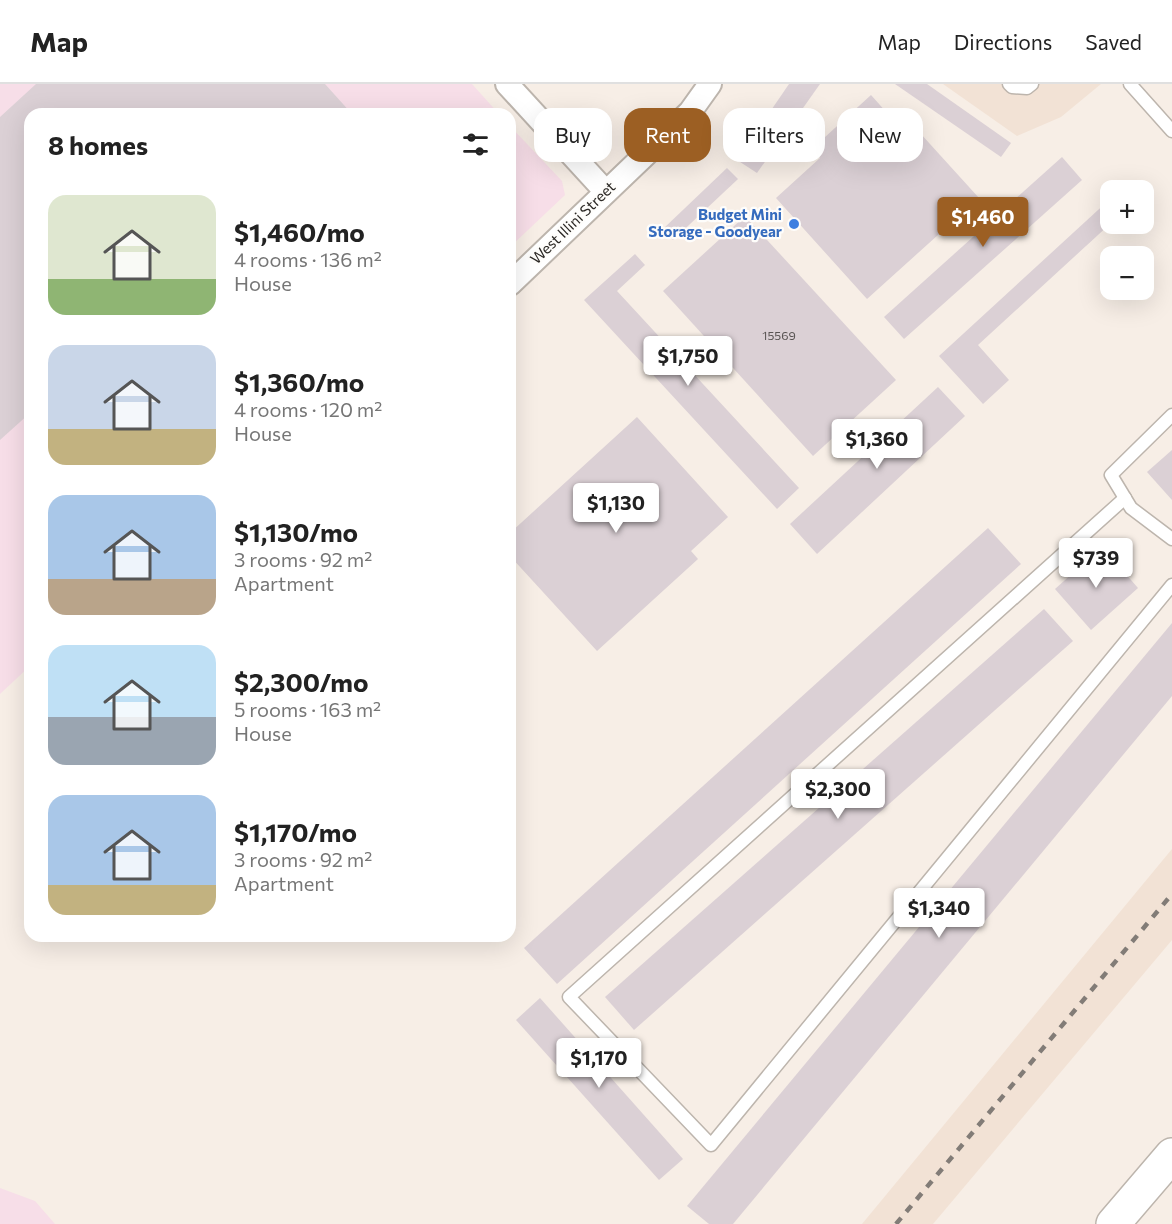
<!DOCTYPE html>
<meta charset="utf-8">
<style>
:root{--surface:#fff;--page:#f6f6f6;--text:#222;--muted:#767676;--line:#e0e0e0;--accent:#9c5f23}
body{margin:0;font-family:Commissioner,sans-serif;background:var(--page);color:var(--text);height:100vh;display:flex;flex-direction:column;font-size:22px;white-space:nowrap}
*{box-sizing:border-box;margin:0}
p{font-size:20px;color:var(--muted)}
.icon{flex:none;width:33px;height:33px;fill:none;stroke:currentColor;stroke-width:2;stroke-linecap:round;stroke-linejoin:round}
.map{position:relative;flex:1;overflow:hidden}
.details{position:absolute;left:24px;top:24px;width:492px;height:834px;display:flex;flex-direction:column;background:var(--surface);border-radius:18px;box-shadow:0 6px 24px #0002}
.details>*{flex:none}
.top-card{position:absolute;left:534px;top:24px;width:548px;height:54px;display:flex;gap:12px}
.buttons{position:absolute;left:1100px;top:96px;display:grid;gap:12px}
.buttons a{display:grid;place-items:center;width:54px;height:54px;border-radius:12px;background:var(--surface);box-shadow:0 6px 24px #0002;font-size:30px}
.price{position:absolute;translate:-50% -51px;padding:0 14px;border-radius:6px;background:#fff;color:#222;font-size:20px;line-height:39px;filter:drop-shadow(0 2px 3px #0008)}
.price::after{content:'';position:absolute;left:50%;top:36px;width:18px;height:14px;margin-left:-9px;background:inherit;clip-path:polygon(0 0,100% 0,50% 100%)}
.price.current{background:var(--accent);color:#fff}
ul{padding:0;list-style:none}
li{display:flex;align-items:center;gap:18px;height:150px;padding:0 24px}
li span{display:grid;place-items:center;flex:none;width:168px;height:120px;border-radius:18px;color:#555}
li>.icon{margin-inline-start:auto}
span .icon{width:72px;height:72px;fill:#fffc;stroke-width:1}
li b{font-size:26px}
h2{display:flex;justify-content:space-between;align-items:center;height:72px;padding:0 24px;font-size:26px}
.tag{padding:0 21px;border-radius:18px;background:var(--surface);box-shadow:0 6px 24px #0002;font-size:21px;line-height:54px}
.tag.current{background:var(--accent);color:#fff}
header{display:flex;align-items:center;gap:36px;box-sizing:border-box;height:84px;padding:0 30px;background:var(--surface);border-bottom:2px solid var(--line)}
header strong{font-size:28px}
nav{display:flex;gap:33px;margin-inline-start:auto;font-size:21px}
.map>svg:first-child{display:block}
.built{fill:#f2e2d5}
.industrial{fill:#f7dee8}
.building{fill:#dbd0d5}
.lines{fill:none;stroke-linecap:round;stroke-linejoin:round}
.lane-casing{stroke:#bdb5ad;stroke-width:15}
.street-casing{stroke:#bdb5ad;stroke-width:26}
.primary-casing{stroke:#bdb5ad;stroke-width:36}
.lane{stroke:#fff;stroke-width:12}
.street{stroke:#fff;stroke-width:22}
.primary{stroke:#fff;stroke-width:33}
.rail{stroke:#827c77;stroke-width:4.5;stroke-dasharray:8 8;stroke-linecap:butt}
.shop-dot{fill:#3f7fe0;stroke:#fefdfb;stroke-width:2}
.labels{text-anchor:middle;stroke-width:4.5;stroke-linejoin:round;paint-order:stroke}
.number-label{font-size:12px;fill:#585352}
.shop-label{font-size:15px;font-weight:bold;fill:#366cbe;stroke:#fefdfb;text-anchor:end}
.street-label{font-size:15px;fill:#2c2926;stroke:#fefdfb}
</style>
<header>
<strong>Map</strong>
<nav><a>Map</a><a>Directions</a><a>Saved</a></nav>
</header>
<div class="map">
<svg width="1172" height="1140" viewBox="0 0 1172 1140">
<rect width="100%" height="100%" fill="#f7eee6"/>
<g class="built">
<polygon points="943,0 1101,0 1061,33 1017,52"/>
<polygon points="1172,765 1172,856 933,1140 862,1140"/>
</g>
<g class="industrial">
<polygon points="0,0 472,0 499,30 30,30 30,582 0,610"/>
<polygon points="510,42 562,97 565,111 510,163"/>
<polygon points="0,1104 35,1117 55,1140 0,1140"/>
</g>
<g class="building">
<polygon points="36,0 325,0 352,30 30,30 30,329 0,356 0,33"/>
<polygon points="789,0 820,0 757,89 737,76"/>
<polygon points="895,0 927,0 1011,59 1001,73"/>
<polygon points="871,11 912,57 920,49 979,114 867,215 776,114 820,74 812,65"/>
<polygon points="1062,73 1082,96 904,255 884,233"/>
<polygon points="727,84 738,95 673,156 663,145"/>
<polygon points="1110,115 1110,140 978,261 1009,296 983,320 939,272"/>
<polygon points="745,132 896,296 813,372 663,207"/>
<polygon points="635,170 645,181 617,207 799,404 777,425 584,216"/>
<polygon points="938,303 965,332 817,470 790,440"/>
<polygon points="637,333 728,433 691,467 698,475 597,567 510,472 510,449"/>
<polygon points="1172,366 1172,416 1147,388"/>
<polygon points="988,444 1021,480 557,900 524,864"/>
<polygon points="1102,463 1138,504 1091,546 1055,505"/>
<polygon points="1044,525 1073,557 634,946 605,913"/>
<polygon points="1172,539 1172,612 733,1140 709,1140 687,1122"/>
<polygon points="540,914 683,1075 659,1096 516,936"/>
</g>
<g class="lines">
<g class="lane-casing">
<g id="lane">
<polyline points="1009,0 1012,3 1027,4 1032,0"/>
<polyline points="1130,0 1172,47"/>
<polyline points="1172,331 1111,391 1131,424 1172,455"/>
<polyline points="1125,414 569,913 711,1061 1172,501"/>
</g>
</g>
<g class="street-casing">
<g id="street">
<polyline points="507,0 606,108"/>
<polyline points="510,200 690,28 710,0"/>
</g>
</g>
<g class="primary-casing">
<polyline id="primary" points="1113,1140 1172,1071"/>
</g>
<use href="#lane" class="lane"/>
<use href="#street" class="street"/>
<use href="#primary" class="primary"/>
<polyline class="rail" points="896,1140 1172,810"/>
</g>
<circle class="shop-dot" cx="794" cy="140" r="6"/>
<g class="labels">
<g class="number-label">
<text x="779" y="256">15569</text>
</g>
<g class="shop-label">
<text x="782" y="136">Budget Mini<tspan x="782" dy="17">Storage - Goodyear</tspan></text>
</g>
<g class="street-label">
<text transform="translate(573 139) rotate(-44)" y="5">West Illini Street</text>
</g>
</g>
</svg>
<div class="buttons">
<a>+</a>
<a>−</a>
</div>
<b class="price current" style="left:983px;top:164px">$1,460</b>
<b class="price" style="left:688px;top:303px">$1,750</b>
<b class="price" style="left:877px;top:386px">$1,360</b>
<b class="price" style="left:616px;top:450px">$1,130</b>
<b class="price" style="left:1096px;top:505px">$739</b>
<b class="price" style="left:838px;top:736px">$2,300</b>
<b class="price" style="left:939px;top:855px">$1,340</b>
<b class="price" style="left:599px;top:1005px">$1,170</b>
<div class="top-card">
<a class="tag">Buy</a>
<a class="tag current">Rent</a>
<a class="tag">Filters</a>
<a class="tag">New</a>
</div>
<section class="details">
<h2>8 homes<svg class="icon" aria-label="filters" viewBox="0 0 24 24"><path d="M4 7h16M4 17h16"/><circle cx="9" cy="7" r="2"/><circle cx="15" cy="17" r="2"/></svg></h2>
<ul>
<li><span style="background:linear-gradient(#dfe7d0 70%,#8fb573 0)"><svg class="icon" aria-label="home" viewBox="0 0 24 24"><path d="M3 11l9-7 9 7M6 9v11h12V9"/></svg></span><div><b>$1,460/mo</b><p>4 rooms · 136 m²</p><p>House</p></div></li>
<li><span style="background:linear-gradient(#c9d6e8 70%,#c2b280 0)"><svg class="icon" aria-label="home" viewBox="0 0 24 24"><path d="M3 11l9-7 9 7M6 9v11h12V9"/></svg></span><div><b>$1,360/mo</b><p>4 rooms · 120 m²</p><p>House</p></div></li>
<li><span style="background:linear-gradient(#a9c7e8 70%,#b9a48a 0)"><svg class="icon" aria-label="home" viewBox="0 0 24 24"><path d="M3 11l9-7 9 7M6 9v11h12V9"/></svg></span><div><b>$1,130/mo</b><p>3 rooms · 92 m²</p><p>Apartment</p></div></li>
<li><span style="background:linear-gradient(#bfe0f5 60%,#9aa5b1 0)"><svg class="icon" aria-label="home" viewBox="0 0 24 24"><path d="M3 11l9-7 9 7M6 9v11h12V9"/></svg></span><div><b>$2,300/mo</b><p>5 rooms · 163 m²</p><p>House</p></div></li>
<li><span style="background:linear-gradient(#a9c7e8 75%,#c2b280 0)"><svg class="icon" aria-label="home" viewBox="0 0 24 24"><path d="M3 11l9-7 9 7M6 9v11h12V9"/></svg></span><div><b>$1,170/mo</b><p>3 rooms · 92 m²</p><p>Apartment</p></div></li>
</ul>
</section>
</div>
